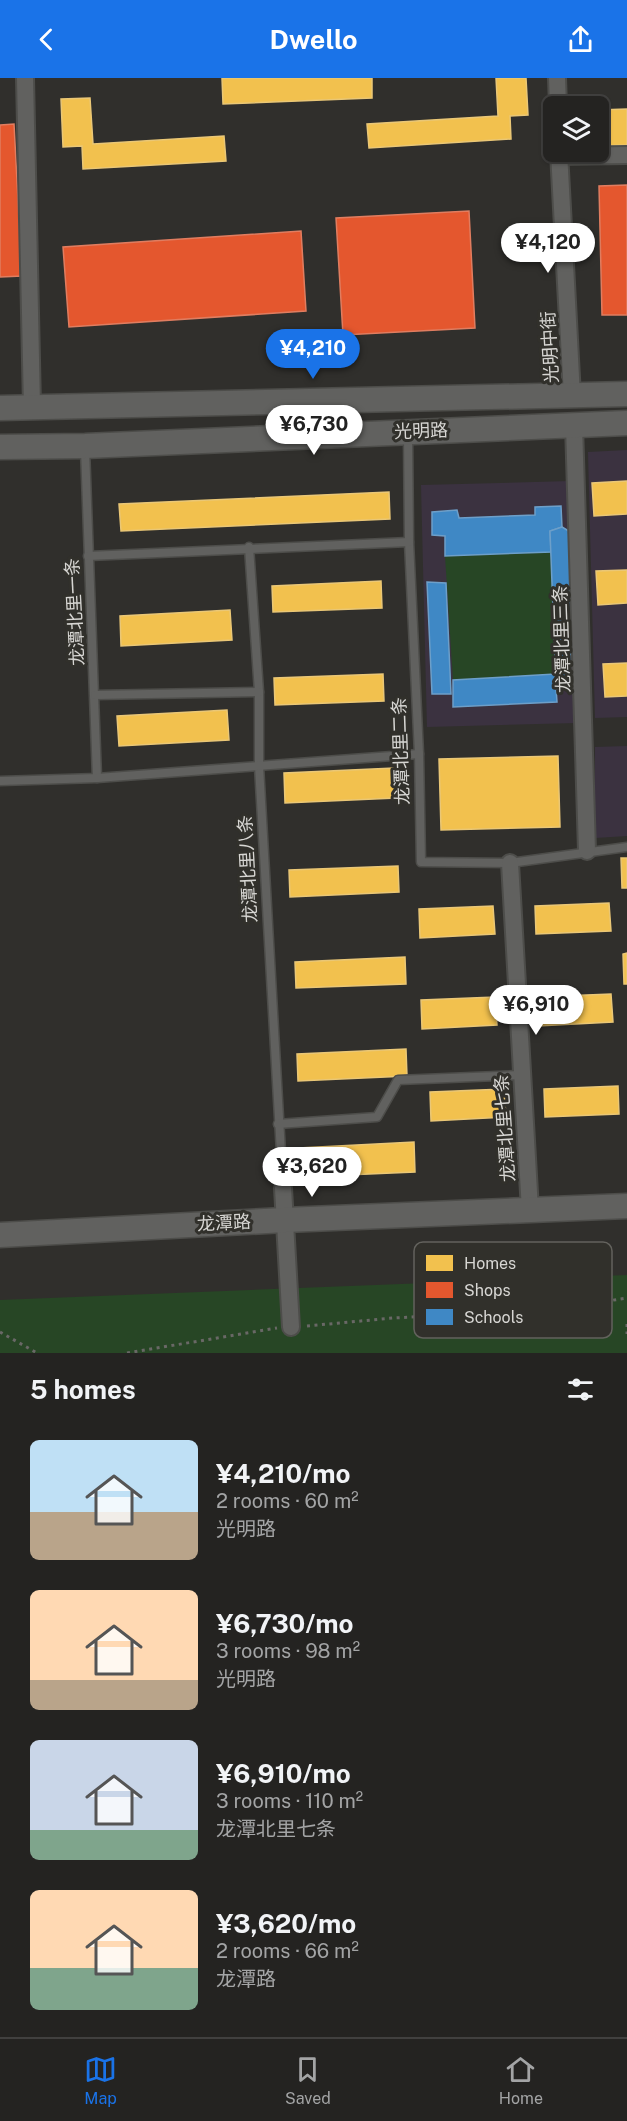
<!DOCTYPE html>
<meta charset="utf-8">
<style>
:root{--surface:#242321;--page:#302f2e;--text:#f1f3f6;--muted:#a3a4a5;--line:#41403f;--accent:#1a73e8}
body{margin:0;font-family:"Public Sans","Noto Sans SC",sans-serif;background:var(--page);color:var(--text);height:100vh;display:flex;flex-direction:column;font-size:22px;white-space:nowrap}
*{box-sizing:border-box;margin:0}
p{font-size:20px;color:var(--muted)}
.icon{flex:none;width:33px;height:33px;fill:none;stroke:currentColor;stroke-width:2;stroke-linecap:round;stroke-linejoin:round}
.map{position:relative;height:1275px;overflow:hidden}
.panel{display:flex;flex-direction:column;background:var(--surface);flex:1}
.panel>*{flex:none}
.fabs{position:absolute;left:543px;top:18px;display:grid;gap:12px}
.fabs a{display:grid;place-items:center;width:66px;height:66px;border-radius:9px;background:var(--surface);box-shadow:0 2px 4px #0004,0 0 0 2px var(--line);font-size:30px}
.price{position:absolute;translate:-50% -51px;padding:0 14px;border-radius:21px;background:#fff;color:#222;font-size:20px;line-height:39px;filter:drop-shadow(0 2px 3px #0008)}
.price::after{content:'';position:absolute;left:50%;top:36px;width:18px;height:14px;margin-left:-9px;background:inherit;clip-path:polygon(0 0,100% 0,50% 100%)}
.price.active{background:var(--accent);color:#fff}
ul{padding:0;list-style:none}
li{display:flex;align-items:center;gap:18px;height:150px;padding:0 30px}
li span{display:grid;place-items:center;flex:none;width:168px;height:120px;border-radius:9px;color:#555}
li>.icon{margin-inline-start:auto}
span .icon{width:72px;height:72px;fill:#fffc;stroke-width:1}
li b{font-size:26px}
h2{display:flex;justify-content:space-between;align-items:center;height:72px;padding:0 30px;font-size:26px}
header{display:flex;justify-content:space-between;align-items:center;height:78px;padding:0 30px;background:var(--accent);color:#fff;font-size:27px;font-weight:700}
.dock{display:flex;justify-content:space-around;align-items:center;height:84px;border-top:2px solid var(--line);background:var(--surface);font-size:16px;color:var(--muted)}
.dock a{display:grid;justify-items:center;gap:3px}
.dock .active{color:var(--accent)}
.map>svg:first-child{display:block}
.education{fill:#3b3240}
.green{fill:#274625}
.homes{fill:#f2c14e;stroke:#eac776;stroke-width:1.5}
.shops{fill:#e4572e;stroke:#e07d60;stroke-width:1.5}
.schools{fill:#3f88c5;stroke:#6d9fc9;stroke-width:1.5}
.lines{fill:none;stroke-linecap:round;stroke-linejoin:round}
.lane-casing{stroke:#4d4d4a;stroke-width:11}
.street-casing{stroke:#4d4d4a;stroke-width:20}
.secondary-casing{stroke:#4d4d4a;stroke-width:27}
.path{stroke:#696866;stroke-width:3;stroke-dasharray:3 4.5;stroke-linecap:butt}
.lane{stroke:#61615f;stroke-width:8}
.street{stroke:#61615f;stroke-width:16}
.secondary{stroke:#61615f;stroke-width:24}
.labels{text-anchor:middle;stroke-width:6;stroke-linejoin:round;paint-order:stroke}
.street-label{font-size:18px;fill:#d7d6d3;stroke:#31302b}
.key{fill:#31302b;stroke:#63625d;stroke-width:1.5}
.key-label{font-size:16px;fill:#d7d6d3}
</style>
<header><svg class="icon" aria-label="back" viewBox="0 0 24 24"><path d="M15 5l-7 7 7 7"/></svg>Dwello<svg class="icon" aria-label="share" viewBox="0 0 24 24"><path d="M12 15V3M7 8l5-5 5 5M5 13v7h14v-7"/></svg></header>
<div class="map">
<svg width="627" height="1275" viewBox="0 0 627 1275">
<rect width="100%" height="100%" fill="#302f2c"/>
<g class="education">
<polygon points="627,372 627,639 595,640 588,374"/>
<polygon points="571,403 577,645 427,649 421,407"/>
<polygon points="627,668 627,758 595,760 595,669"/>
</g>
<g class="green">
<polygon points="551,474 555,596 453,602 445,478"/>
<polygon points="627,1197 627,1275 0,1275 0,1222"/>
</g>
<g class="homes">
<polygon points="222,0 372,0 372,20 223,26"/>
<polygon points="496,0 526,0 528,37 510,38 511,61 369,70 367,46 498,38"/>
<polygon points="90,20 93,66 224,58 226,83 83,91 82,68 63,69 61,21"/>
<polygon points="627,31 627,67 598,68 598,32"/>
<polygon points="627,403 627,436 594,438 592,405"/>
<polygon points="389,414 390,441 121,453 119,426"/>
<polygon points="627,492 627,525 598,527 596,493"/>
<polygon points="381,503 382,530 273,534 272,508"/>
<polygon points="230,532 232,562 121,568 120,538"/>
<polygon points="627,585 627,618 605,619 603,586"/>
<polygon points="383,596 384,623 275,627 274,600"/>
<polygon points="227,632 229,662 119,668 117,638"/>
<polygon points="558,678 560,749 441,752 439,681"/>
<polygon points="394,690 396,720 285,725 284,695"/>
<polygon points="621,780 627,780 627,810 622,810"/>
<polygon points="398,788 399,814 290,819 289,792"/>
<polygon points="609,825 611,853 536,856 535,828"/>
<polygon points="493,828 495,856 420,860 419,831"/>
<polygon points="627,875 627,906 624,906 623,876"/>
<polygon points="405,879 406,906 296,910 295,884"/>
<polygon points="611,916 613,944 538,948 537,919"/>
<polygon points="495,919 497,947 422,951 421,922"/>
<polygon points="406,971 407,998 298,1003 297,976"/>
<polygon points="618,1008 619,1036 545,1039 544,1011"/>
<polygon points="504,1011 506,1039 431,1043 430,1014"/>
<polygon points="414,1064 415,1094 300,1099 299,1070"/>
</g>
<g class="shops">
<polygon points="14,46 22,198 0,199 0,47"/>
<polygon points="627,107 627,237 602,237 599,108"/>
<polygon points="469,133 475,250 343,257 336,140"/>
<polygon points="301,153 306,233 69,249 63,169"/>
</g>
<g class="schools">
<polygon points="561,428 562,449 550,453 551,474 445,478 445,458 432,457 432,434 457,432 459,440 535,437 535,429"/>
<polygon points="562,449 572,455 570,610 556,611 550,453"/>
<polygon points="427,504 446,505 451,616 432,616"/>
<polygon points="555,596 557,624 453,629 453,602"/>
</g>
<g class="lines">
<g class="lane-casing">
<g id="lane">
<polyline points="408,356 409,464 419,676 421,784 510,785 627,769"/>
<polyline points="85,371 97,700"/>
<polyline points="249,469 259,614 259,688 283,1110"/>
<polyline points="88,478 409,464"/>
<polyline points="95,617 259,614"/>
<polyline points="0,703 97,700 419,676"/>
<polyline points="278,1046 377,1039 398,1002 520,997"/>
</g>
</g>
<g class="street-casing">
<g id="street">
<polyline points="25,0 32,329"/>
<polyline points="557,0 558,28"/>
<polyline points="559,74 572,318"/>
<polyline points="559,78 627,77"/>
<polyline points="574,347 587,773"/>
<polyline points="510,785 530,1132"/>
<polyline points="283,1110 291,1249"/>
</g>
</g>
<g class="secondary-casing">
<g id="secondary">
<polyline points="0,330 627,316"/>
<polyline points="0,369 85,368 627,345"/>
<polyline points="0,1157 285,1142 627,1128"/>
</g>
</g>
<g class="path">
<polyline points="627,1246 627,1256"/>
<polyline points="307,1248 393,1240 556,1231 627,1220"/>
<polyline points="0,1254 37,1275"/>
<polyline points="127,1275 277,1250"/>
</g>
<use href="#lane" class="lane"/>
<use href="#street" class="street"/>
<use href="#secondary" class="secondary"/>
</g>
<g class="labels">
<g class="street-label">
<text transform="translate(550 269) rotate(-93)" y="6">光明中街</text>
<text transform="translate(421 353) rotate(-2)" y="6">光明路</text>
<text transform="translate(75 534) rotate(-93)" y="6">龙潭北里一条</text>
<text transform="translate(562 561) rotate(-92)" y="6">龙潭北里三条</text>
<text transform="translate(401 673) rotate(-92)" y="6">龙潭北里二条</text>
<text transform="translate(248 791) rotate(-93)" y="6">龙潭北里八条</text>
<text transform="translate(505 1050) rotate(-94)" y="6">龙潭北里七条</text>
<text transform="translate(224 1145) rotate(-3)" y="6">龙潭路</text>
</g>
</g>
<rect x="414" y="1164" width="198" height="96" rx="9" class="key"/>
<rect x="426" y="1177" width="27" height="16" fill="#f2c14e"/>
<rect x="426" y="1204" width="27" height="16" fill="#e4572e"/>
<rect x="426" y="1231" width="27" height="16" fill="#3f88c5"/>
<g class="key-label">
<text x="464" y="1191">Homes</text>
<text x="464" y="1218">Shops</text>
<text x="464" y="1245">Schools</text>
</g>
</svg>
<div class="fabs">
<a><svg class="icon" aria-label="layers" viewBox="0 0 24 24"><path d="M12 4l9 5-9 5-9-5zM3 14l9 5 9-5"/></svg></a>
</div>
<b class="price" style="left:548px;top:196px">¥4,120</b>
<b class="price active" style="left:313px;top:302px">¥4,210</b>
<b class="price" style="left:314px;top:378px">¥6,730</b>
<b class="price" style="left:536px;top:958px">¥6,910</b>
<b class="price" style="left:312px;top:1120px">¥3,620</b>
</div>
<section class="panel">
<h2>5 homes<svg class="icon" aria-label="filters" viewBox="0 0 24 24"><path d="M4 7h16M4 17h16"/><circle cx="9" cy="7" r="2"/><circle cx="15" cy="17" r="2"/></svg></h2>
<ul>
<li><span style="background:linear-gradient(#bfe0f5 60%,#b9a48a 0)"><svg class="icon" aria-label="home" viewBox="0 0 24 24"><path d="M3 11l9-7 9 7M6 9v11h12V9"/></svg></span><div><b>¥4,210/mo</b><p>2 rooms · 60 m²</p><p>光明路</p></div></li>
<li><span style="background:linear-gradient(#ffd9b3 75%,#b9a48a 0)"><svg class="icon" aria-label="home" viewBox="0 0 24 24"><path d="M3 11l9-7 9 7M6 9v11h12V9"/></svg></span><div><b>¥6,730/mo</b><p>3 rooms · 98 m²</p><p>光明路</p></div></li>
<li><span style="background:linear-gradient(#c9d6e8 75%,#7fa58c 0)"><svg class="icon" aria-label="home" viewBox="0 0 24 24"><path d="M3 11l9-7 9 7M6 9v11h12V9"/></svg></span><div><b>¥6,910/mo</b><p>3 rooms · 110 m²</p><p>龙潭北里七条</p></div></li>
<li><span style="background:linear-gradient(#ffd9b3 65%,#7fa58c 0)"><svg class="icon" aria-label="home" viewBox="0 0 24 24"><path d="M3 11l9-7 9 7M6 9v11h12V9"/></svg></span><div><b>¥3,620/mo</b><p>2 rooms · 66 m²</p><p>龙潭路</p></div></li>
</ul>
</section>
<nav class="dock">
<a class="active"><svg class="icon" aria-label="map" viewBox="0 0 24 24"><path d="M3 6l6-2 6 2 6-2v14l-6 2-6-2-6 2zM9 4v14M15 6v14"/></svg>Map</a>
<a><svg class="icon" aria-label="saved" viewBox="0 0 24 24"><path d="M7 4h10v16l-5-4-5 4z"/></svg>Saved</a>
<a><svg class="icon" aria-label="home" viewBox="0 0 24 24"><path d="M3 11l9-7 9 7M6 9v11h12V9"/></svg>Home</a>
</nav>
